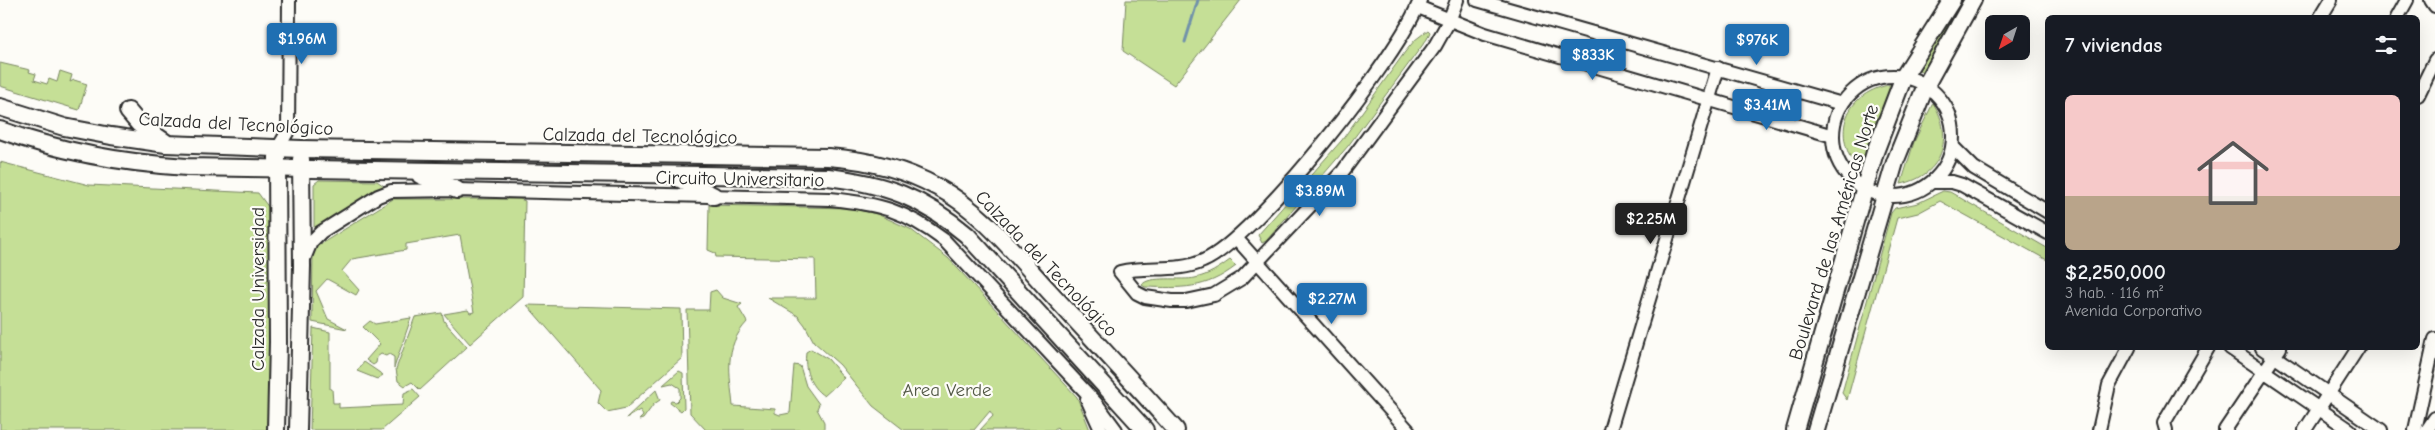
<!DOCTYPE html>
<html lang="es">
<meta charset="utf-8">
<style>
:root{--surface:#171b24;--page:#242831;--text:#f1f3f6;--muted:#9ea1a6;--accent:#1f6fb2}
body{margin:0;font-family:"Comic Neue",sans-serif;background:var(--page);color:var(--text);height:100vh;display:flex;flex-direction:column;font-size:19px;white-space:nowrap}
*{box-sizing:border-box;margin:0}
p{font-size:16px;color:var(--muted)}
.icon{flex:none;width:28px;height:28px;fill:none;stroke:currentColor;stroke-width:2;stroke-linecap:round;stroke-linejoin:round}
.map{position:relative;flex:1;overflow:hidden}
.sheet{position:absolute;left:2045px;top:15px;width:375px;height:335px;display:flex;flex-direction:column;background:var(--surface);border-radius:8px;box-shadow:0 5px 20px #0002}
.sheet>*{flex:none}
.needle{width:32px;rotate:219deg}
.fabs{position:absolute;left:1985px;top:15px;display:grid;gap:10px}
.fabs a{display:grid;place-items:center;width:45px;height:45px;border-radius:8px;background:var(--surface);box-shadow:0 5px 20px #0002;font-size:25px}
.price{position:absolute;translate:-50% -42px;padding:0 11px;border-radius:5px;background:var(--accent);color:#fff;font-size:16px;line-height:32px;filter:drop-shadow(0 1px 2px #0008)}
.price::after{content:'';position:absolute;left:50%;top:30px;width:15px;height:11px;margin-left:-8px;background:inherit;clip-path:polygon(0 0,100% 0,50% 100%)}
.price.selected{background:#222;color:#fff}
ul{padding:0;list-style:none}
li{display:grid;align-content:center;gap:10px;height:265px;padding:0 20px}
li span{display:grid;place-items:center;height:155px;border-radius:8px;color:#555}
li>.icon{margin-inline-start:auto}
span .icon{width:90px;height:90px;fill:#fffc;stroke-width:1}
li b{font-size:21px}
h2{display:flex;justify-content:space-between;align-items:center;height:60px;padding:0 20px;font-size:21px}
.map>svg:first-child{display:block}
.green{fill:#c5df96;stroke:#788560}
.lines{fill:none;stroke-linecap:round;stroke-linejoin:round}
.stream{stroke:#7192aa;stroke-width:3}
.minor-casing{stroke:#2b2b2b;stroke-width:16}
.major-casing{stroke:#2b2b2b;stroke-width:20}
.minor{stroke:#fdfcf7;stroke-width:12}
.major{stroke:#fdfcf7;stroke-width:16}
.labels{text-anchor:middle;stroke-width:4.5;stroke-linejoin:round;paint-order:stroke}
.street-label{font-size:19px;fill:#2b2b2b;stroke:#fdfcf7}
.park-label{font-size:19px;fill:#525846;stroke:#fdfcf7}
</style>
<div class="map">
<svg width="2435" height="430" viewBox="0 0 2435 430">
<rect width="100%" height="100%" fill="#fdfcf7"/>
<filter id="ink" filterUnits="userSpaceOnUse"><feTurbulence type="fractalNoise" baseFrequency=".02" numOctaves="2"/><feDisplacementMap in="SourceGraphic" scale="10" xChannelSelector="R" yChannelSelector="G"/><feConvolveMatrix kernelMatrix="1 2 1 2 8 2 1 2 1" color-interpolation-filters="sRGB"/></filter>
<g filter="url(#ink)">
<g class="green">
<polygon points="1126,0 1241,0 1174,85 1123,51"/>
<polygon points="1958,0 1965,0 1924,73 1919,70"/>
<polygon points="1428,30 1430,32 1427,39 1348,146 1266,241 1262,243 1258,235 1342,140 1405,52 1415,40"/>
<polygon points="0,63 30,70 29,72 36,74 34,80 47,84 49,79 57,82 60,71 72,75 70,82 74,80 87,84 79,110 0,86"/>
<path d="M1894,84l-20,41 -14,47c-31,-38 -15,-81 34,-88z"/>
<path d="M1933,103c22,34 9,73 -32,81l13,-42z"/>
<polygon points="0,162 89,185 258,193 269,208 272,430 0,430"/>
<polygon points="319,180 377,181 384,186 314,228 314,184"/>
<polygon points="1943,191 1950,192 2047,248 2047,260 1940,201 1918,213 1897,218 1847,400 1842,393 1891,213 1895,208 1918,203"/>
<polygon points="393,199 520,199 525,201 523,297 470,344 444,314 468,310 470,313 474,312 460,235 406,244 406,250 352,259 342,271 359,290 356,295 327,279 316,291 328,319 347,329 312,322 313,253 316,247"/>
<polygon points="709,205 850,208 877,214 910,229 948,258 1077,397 1090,430 1059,430 1057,427 1053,430 980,430 993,416 990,411 974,430 904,430 873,406 840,365 814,342 805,325 798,316 768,298 816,298 815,259 716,257 715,253 708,250"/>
<path d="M1230,260l6,6c-31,24 -54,22 -91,21l-3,-2c6,-10 41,-4 53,-7 14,-3 24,-10 35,-18z"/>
<path d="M716,290l7,8 19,6 -4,3 9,15c-24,26 -17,52 -14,84l42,3v4l5,2 10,-2 4,-48 6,1 6,20 13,18 -2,5 7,13v8h-118l-16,-17 -3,-103h22l1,-18z"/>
<polygon points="527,305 681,309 682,358 626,408 607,412 598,403 601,390"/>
<polygon points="442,313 444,321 467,347 420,390 412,382 405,386 398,381 396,369 415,317"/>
<polygon points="411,318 394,368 394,357 389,354 386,356 381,354 377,357 376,363 373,365 366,360 380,344 363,327 370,321 375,324"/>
<polygon points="313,328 330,332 330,389 332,389 333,403 339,403 339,408 403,405 404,393 413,389 420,397 382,430 310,430"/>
<path d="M811,349l17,10 16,19 -20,18c-15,-10 -20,-27 -18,-44z"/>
<polygon points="364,362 383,375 377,379 357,371"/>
<polygon points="679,371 683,373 684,408 681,411 670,403 671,401 676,402 680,398 680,388 672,383 663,385"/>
<polygon points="656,390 660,400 654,404 643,419 639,420 643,416 640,410 626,418"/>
</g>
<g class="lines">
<polyline class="stream" points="1185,42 1198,0"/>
<g class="minor-casing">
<g id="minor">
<path d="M1420,0c-19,54 -166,240 -217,261 -26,12 -56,4 -83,11l17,21 8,4 27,4h14l28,-6 28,-17 101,-107 92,-125 14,-25 8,-21"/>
<polyline points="1477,0 1842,104"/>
<polyline points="2431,0 2435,6"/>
<polyline points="1418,7 1485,34 1833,136"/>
<polyline points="2320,18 2331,0"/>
<polyline points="2397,18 2407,0"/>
<circle cx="1893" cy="136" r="60"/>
<polyline points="2418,95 2435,60"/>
<polyline points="1953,147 1974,168 2048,212"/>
<polyline points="278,148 288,131 289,0"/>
<polyline points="1933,182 1952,182 1962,185 2048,233"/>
<polyline points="1236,238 1408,430"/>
<path d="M304,259l7,-17 10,-10 57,-36 13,-5 66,-1 373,9c50,5 74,11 114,41l152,163 20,27"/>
<polyline points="2230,348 2350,430"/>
<polyline points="2262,348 2381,430"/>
<polyline points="1087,399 1101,430"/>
<polyline points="1610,430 1718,68"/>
<polyline points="2099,430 2109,385 2129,348"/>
<polyline points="2166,430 2164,423 2208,348"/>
<polyline points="2225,430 2280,348"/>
<polyline points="2305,430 2358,348"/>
<polyline points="2415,430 2435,339"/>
<polyline points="2427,430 2435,418"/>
</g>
</g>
<g class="major-casing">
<g id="major">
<path d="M0,107l64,20 47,9 55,8 135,5 527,8c39,3 75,11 109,30 44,23 78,67 111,103 42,46 86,93 128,140"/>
<polyline points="128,111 139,124 165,142"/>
<path d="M0,130c61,22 122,33 187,37l641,10c57,7 94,20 139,58l178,195"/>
<polyline points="420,175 457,190"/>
<polyline points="676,177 714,196"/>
<polyline points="276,430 278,342 277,157"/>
<polyline points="298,430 302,266 301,159"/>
<polyline points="1795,430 1875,152 1904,76 1952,0"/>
<polyline points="1816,430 1895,162 1926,85 1973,0"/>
</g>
</g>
<use href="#minor" class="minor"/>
<use href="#major" class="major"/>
</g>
</g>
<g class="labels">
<g class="street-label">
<text transform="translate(236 123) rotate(3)" y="7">Calzada del Tecnológico</text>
<text transform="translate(640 135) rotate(1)" y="7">Calzada del Tecnológico</text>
<text transform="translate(740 178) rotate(1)" y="7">Circuito Universitario</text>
<text transform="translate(1833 232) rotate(-73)" y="7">Boulevard de las Américas Norte</text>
<text transform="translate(1047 263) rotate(46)" y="7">Calzada del Tecnológico</text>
<text transform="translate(257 289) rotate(-90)" y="7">Calzada Universidad</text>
</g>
<g class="park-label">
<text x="947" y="396">Area Verde</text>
</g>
</g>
</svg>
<div class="fabs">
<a><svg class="needle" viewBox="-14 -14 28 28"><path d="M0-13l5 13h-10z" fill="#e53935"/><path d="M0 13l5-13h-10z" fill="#9ea1a6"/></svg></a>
</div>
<b class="price" style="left:302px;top:65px">$1.96M</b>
<b class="price" style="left:1757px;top:66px">$976K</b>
<b class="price" style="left:1593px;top:81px">$833K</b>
<b class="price" style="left:1767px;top:131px">$3.41M</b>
<b class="price" style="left:1320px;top:217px">$3.89M</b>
<b class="price selected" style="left:1651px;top:245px">$2.25M</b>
<b class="price" style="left:1332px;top:325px">$2.27M</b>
<section class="sheet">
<h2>7 viviendas<svg class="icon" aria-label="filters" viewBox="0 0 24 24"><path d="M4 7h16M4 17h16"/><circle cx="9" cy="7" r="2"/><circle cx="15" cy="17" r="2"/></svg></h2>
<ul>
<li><span style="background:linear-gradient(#f6c9c9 65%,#b9a48a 0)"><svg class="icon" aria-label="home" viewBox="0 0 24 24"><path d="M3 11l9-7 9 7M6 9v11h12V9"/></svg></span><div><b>$2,250,000</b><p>3 hab. · 116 m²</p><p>Avenida Corporativo</p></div></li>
</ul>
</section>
</div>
